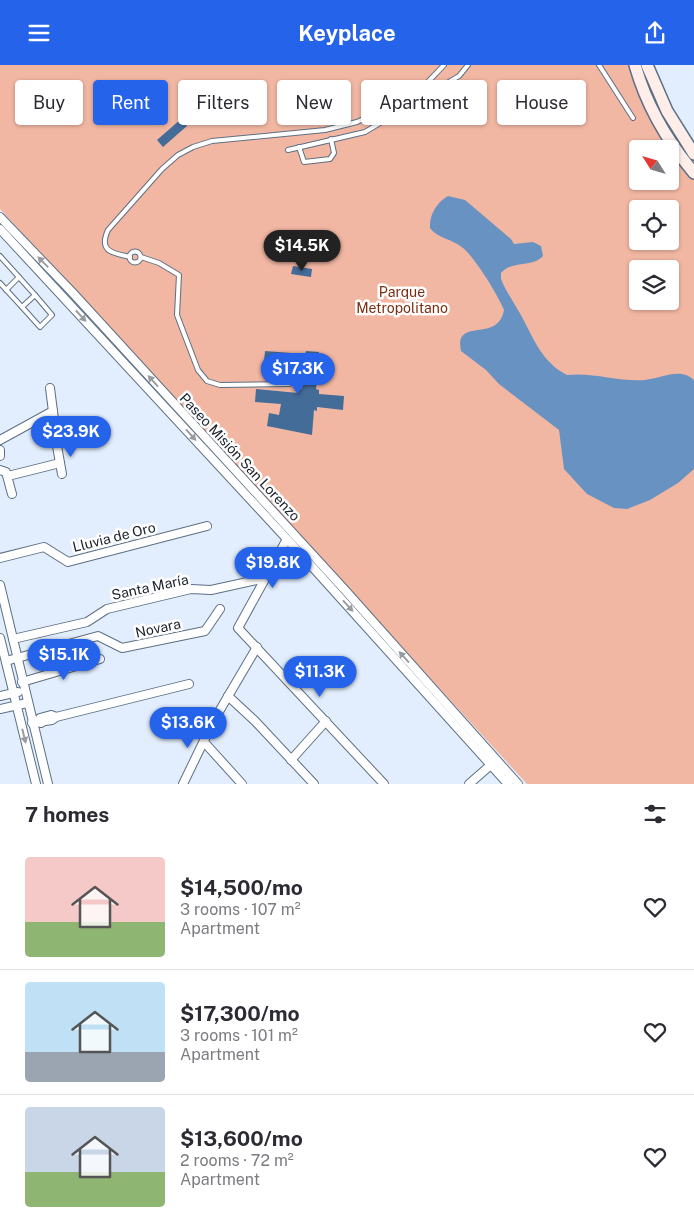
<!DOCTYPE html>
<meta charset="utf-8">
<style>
:root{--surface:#fff;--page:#f7f7f7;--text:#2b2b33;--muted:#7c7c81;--line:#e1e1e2;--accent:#2563eb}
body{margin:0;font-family:"Public Sans",sans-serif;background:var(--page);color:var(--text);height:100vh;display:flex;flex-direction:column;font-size:19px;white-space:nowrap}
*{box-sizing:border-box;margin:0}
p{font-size:16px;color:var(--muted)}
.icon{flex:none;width:28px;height:28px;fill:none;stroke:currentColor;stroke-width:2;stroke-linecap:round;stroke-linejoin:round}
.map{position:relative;height:719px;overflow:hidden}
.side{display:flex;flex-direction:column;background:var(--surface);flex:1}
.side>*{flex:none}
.banner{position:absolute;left:15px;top:15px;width:665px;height:45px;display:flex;gap:10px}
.needle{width:32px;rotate:307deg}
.controls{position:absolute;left:629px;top:75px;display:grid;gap:10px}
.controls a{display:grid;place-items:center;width:50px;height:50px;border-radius:5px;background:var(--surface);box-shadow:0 1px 4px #0004;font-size:25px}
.price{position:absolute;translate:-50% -42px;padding:0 11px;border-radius:18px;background:var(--accent);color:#fff;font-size:16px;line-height:32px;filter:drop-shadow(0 1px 2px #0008)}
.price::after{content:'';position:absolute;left:50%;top:30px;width:15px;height:11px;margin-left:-8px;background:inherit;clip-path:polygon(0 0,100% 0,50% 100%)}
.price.selected{background:#222;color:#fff}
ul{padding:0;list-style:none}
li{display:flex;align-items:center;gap:15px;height:125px;padding:0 25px}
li+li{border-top:1px solid var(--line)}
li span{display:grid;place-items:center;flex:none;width:140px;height:100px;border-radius:5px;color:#555}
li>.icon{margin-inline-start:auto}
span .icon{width:60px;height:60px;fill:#fffc;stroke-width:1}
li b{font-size:21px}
h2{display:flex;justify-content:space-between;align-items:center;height:60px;padding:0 25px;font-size:21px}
.chip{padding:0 18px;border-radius:5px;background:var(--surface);box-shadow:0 1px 4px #0004;font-size:18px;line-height:45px}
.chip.selected{background:var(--accent);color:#fff}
header{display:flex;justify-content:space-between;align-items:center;height:65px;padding:0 25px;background:var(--accent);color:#fff;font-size:22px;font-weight:700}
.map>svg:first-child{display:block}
.green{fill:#f2b7a3;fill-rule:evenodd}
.water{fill:#6892c2}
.building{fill:#446c99}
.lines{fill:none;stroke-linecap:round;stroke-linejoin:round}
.lane-casing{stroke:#5d6f84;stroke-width:6}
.street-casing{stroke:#5d6f84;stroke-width:10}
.secondary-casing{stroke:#5d6f84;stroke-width:14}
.lane{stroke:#fff;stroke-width:4}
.street{stroke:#fff;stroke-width:8}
.secondary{stroke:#feede8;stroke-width:11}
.oneway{fill:#989b9f}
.labels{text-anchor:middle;stroke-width:5;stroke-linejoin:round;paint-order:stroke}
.park-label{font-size:14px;fill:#7b2e10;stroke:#fff}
.street-label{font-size:14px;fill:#1a212a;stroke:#fff}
</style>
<header><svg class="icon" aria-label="menu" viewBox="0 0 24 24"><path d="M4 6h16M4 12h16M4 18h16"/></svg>Keyplace<svg class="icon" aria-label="share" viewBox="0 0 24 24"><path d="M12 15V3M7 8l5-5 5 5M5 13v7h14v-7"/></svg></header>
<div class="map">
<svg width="694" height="719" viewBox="0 0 694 719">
<rect width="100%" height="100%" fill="#e2eefd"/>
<path class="green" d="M0,0h630l40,84h-32v32h32v-32l24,31v604h-167l-527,-575zM638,144h32v32h-32zM638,204h32v32h-32z"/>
<path class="water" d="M448,131l17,4 46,39 3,5 19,-2 8,4 2,10c-11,12 -31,4 -42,17v6c5,13 14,25 21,38 12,23 21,46 45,58 26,-3 52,7 78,5 17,-2 35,-13 49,0v89l-16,14 -28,17 -23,9 -13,-1 -27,-14 -23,-25 -5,-39 -60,-46 -13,-14 -25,-19c-7,-35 37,-7 43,-41 -6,-15 -29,-52 -41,-62 -10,-9 -25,-9 -33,-20 -1,-13 7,-26 18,-32z"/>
<g class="building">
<polygon points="181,54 187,61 163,82 157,75"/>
<polygon points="293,201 312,204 311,212 291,209"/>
<polygon points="265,286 305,289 306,286 319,287 316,324 319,325 319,329 344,331 343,345 317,342 317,346 314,345 312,370 267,361 269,348 279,350 281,339 255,337 256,324 298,328 298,323 302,324 304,299 264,296"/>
</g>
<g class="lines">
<g class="lane-casing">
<g id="lane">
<polyline points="599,0 633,53"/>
<polyline points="299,82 304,97 330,94 334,88 331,74"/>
<polyline points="288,85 365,67 459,11 468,0"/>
<circle cx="135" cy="192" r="5.5"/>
<polyline points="0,191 35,230 22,242 0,218"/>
<path d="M130,192c-17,-4 -32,-5 -22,-27l54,-61 16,-14 15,-8 19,-6 113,-11 32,-8 36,-17 32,-20 19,-20"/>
<polyline points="141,192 159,198 179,210 177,250 198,305 207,316 220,320 289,319"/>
<polyline points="6,225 19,212"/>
<polyline points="22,242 40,262 52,250 35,230"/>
</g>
</g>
<g class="street-casing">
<g id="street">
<polyline points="0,152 72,227 344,524 518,719"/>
<polyline points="0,164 299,487 508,719"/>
<polyline points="50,323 56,370"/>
<polyline points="0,375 53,346"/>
<polyline points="57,381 62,409"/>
<polyline points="0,385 0,391"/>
<polyline points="0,405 6,407 12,429"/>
<polyline points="8,411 60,398"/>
<polyline points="287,474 238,563 384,719"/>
<polyline points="0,493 44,482 68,497 207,461"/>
<polyline points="0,520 48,719"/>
<polyline points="0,573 36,719"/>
<polyline points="13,574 87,557 107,544 191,524 211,525 266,513"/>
<polyline points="6,596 98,571 122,583 205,566 220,544"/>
<polyline points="22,617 100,594"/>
<polyline points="0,631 18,627"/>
<polyline points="228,631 255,656 314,719"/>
<polyline points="0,644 27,638"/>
<polyline points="217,650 257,582"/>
<polyline points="32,658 52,655 56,652 189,619"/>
<polyline points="41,658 40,653 51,650 56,652"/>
<polyline points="204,677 242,719"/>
<polyline points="291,695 326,656"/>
<polyline points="183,719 212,659"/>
<polyline points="469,719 493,698"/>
</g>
</g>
<g class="secondary-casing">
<g id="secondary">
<path d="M635,0c11,39 33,77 59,108"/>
<polyline points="647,0 667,46 694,89"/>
</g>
</g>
<use href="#lane" class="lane"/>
<use href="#street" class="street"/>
<use href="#secondary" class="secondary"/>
</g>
<defs><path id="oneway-solid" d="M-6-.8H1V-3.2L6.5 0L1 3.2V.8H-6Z" transform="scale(1.25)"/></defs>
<g class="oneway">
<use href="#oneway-solid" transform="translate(43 197) rotate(-134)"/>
<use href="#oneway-solid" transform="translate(81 251) rotate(47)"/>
<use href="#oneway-solid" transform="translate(153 316) rotate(-132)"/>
<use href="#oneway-solid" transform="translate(191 370) rotate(48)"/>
<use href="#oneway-solid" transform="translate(348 541) rotate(48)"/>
<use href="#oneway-solid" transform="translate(404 592) rotate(-132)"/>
<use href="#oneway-solid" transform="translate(24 671) rotate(76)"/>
</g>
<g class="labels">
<g class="park-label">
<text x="402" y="232">Parque<tspan x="402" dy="16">Metropolitano</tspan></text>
</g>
<g class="street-label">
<text transform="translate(240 392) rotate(47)" y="5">Paseo Misión San Lorenzo</text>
<text transform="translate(114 472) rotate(-14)" y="5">Lluvia de Oro</text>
<text transform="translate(150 522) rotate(-12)" y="5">Santa María</text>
<text transform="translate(158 563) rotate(-12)" y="5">Novara</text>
</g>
</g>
</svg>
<div class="controls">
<a><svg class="needle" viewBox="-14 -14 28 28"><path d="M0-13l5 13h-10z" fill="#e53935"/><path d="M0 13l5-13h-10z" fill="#7c7c81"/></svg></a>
<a><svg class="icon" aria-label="locate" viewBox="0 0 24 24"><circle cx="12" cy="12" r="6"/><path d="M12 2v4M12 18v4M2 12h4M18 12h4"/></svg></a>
<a><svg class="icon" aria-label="layers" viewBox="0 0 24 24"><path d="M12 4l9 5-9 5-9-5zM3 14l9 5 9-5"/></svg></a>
</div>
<b class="price selected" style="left:302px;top:207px">$14.5K</b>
<b class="price" style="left:298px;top:330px">$17.3K</b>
<b class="price" style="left:71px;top:393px">$23.9K</b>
<b class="price" style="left:273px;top:524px">$19.8K</b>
<b class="price" style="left:64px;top:616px">$15.1K</b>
<b class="price" style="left:320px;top:633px">$11.3K</b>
<b class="price" style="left:188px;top:684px">$13.6K</b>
<div class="banner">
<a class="chip">Buy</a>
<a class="chip selected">Rent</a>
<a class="chip">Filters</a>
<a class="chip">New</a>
<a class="chip">Apartment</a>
<a class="chip">House</a>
</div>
</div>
<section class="side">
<h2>7 homes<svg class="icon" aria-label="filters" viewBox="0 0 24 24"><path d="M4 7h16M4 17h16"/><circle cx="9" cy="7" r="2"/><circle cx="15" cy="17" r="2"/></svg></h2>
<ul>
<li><span style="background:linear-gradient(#f6c9c9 65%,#8fb573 0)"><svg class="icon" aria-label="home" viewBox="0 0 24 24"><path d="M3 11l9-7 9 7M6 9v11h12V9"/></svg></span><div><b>$14,500/mo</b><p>3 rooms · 107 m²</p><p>Apartment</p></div><svg class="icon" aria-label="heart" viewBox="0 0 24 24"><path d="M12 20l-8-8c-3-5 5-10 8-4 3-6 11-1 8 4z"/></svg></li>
<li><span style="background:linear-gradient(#bfe0f5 70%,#9aa5b1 0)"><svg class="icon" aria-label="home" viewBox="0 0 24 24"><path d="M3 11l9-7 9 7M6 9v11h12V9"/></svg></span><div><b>$17,300/mo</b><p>3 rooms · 101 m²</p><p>Apartment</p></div><svg class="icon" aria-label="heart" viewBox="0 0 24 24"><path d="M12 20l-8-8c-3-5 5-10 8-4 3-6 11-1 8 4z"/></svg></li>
<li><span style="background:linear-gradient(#c9d6e8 65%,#8fb573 0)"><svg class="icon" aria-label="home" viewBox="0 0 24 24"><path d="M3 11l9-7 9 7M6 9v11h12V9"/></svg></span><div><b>$13,600/mo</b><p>2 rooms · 72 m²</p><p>Apartment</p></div><svg class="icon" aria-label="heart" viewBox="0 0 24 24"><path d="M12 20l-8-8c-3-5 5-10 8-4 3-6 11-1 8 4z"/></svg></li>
</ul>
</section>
